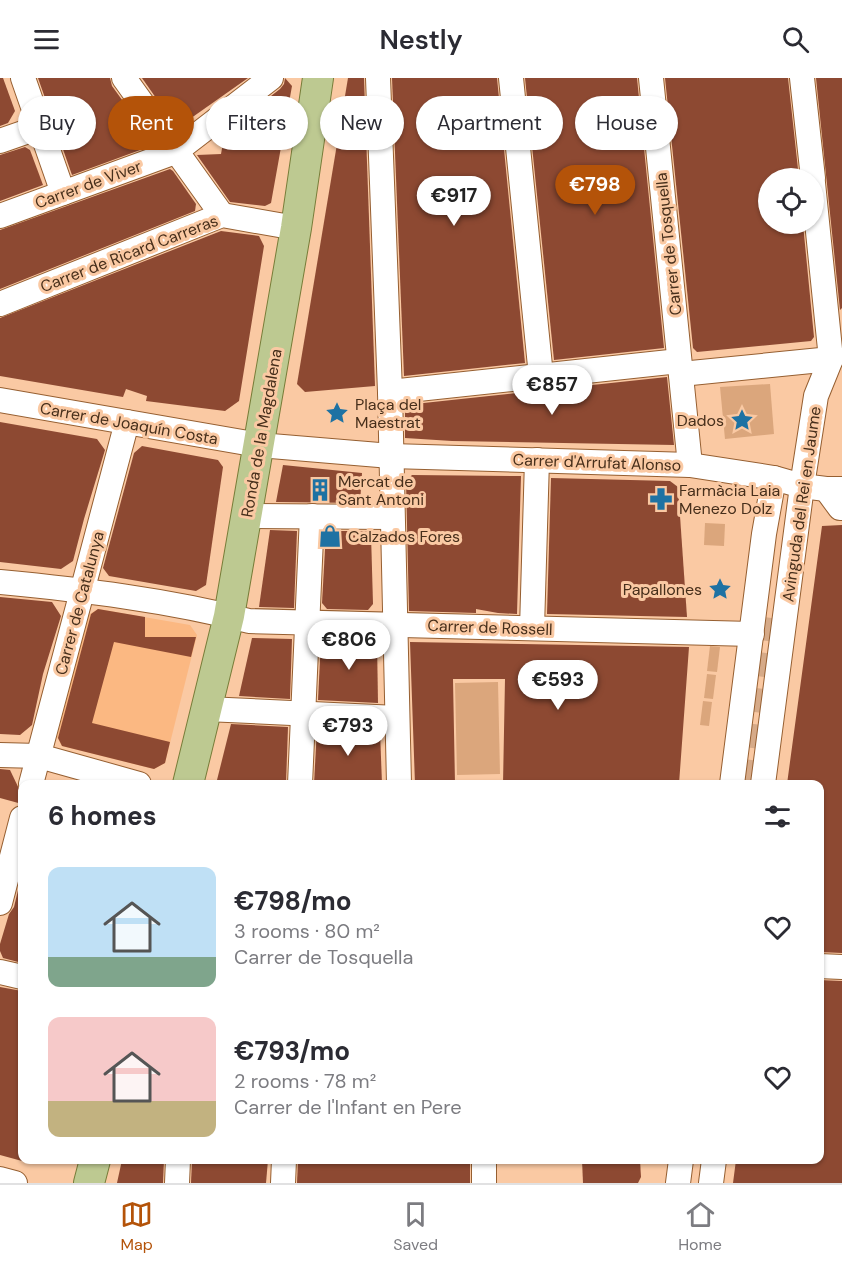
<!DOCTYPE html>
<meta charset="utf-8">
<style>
:root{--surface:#fff;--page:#f7f7f7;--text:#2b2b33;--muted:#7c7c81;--line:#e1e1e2;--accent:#b45309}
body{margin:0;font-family:"DM Sans",sans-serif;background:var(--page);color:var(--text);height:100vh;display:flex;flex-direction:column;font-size:22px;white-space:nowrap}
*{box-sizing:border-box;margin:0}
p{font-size:20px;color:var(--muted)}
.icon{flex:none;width:33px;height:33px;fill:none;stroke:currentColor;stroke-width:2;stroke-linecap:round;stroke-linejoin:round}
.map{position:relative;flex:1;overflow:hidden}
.drawer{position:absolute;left:18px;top:702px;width:806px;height:384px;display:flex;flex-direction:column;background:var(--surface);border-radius:12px;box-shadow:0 2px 4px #0004}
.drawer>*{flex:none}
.banner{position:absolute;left:18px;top:18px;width:807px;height:54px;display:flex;gap:12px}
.controls{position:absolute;left:758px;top:90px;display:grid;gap:12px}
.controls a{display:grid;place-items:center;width:66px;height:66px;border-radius:50%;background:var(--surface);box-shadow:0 2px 4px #0004;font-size:30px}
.price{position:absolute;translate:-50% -51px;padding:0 14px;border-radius:21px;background:#fff;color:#222;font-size:20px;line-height:39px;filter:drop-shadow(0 2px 3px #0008)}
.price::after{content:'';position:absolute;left:50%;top:36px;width:18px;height:14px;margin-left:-9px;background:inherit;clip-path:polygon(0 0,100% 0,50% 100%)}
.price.selected{background:var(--accent);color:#fff}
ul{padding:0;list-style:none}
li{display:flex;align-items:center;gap:18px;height:150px;padding:0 30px}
li span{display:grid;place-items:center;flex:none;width:168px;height:120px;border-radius:12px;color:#555}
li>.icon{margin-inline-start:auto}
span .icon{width:72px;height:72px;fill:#fffc;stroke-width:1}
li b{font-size:26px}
h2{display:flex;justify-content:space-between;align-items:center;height:72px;padding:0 30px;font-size:26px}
.chip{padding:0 21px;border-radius:27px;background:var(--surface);box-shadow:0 2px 4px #0004;font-size:21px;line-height:54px}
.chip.selected{background:var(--accent);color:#fff}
header{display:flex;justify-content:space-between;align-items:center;height:78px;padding:0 30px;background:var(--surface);font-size:27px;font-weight:600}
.tabs{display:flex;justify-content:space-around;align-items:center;height:84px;border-top:2px solid var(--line);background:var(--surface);font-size:16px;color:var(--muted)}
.tabs a{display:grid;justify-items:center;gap:3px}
.tabs .selected{color:var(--accent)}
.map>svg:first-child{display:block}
.built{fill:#fbb882}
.green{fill:#dba67c}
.building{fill:#8d4932}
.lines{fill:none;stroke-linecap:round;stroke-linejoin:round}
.minor-tunnel{stroke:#d6aa88;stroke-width:24;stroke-dasharray:24 12;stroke-linecap:butt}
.minor-casing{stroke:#965f31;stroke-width:26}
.major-casing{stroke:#777c38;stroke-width:32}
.minor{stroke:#fff;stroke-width:24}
.major{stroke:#bdc991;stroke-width:30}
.labels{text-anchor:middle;stroke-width:6;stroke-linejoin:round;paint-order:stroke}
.street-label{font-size:16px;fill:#472f1b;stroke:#fac9a3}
.poi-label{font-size:16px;fill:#472f1b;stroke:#fac9a3;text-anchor:start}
</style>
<header><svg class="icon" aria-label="menu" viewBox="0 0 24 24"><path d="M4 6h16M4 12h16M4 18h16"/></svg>Nestly<svg class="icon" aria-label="search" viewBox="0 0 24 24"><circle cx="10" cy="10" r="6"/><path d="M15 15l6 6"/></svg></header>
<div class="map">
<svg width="842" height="1105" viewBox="0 0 842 1105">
<rect width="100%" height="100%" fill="#fac9a3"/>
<polygon class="built" points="98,531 190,547 197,557 165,685 154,691 62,668 57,659 88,537"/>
<g class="green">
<polygon points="770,306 774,356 725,361 720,309"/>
<polygon points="705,445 725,446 724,468 704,467"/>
<polygon points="710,568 720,569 717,594 707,593"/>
<polygon points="707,596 716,597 713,621 704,620"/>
<polygon points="498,604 500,696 457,697 455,605"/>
<polygon points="703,623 712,624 709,648 700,647"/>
</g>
<g class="building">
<polygon points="0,0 3,0 15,33 8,45 0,48"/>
<polygon points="38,0 110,0 112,8 146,55 151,68 72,97"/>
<polygon points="142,0 248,0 177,50"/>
<polygon points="285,0 292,8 271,125 265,128 230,124 197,77 221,76 225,54 280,11 284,6"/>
<polygon points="348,0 364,0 375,308 305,314 297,306"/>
<polygon points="392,0 497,0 525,285 404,298"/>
<polygon points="525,0 637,0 664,270 554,282"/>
<polygon points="665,0 788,0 799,100 768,100 768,146 803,146 814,259 811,263 697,274 693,270"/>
<polygon points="816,0 842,0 842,230 840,232"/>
<polygon points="25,69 30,72 43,107 0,123 0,77"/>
<polygon points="170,91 173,93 196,126 195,133 0,211 0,152"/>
<polygon points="221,153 259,158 264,168 239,323 225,333 146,323 147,318 126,311 123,319 0,298 0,240"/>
<polygon points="667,299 674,367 452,363 405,360 405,327"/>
<polygon points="0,344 97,361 105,372 84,441 73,483 61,491 0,484"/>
<polygon points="142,368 218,382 223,389 206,507 196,513 109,498 103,490 134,375"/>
<polygon points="283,387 362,395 360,425 276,424"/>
<polygon points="412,397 521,398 517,536 498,535 476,531 476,535 409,533 406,403"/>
<polygon points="551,400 670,403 678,409 687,539 547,536"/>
<polygon points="842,447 842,875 819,874 819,706 787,706 822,448"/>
<polygon points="270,452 297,453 294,530 259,529"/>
<polygon points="326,453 368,453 371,456 373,526 368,532 327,531 322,525"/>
<polygon points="0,519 52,524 61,538 43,596 32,647 20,657 0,656"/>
<polygon points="98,531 145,539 145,559 196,559 191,579 114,564 92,645 170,664 165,685 154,691 62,668 58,660 91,536"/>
<polygon points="252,560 292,561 290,621 239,618"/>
<polygon points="321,562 377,563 378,625 318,622"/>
<polygon points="410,564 689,569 679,706 503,706 505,601 453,601 455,706 415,706"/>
<polygon points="231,646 288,649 286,706 216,706"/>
<polygon points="317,650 380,653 382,706 314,706"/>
<polygon points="0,691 10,692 22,717 22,726 0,720"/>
<polygon points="20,804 22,804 22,885 3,880 0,873 0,866 9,836 14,829"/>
<polygon points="819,902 842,903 842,1105 733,1105 736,1082 819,1082"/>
<polygon points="0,909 22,913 22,1083 0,1077"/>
<polygon points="122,1082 164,1082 163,1105 117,1105"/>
<polygon points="192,1082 268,1082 266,1105 191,1105"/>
<polygon points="298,1082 470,1082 470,1105 297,1105"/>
<polygon points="582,1082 640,1082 641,1099 638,1105 583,1105"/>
</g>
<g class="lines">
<polyline class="minor-tunnel" points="750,706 771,540"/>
<g class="minor-casing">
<g id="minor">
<polyline points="23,0 63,115"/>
<polyline points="124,0 222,137"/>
<polyline points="378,0 390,314 399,706"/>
<polyline points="511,0 541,298"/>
<polyline points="651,0 690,387"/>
<polyline points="802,0 813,100"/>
<polyline points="0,63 40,49"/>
<polyline points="0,138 175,74 271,0"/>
<polyline points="0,226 222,137 296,150"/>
<polyline points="681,296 831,281"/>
<polyline points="390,314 679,283"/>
<polyline points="0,322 259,367 391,378 690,387 774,400 802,408 826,411 842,411"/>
<polyline points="826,411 840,430 842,430"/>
<polyline points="246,438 392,439"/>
<path d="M0,504c83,8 168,18 249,39l503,13"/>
<polyline points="532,550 537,382"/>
<polyline points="206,631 397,640"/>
<polyline points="0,677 39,678 139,706"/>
<polyline points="31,706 127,344"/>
<polyline points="300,706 312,438"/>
<polyline points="732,706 764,456 774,400"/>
<polyline points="763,706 802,408 816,318 831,281 813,105"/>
<polyline points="0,825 22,740"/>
<polyline points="819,888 842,889"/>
<polyline points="0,894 22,899"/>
<polyline points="0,1101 15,1105"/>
<polyline points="177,1105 178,1082"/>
<polyline points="283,1105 284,1082"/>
<polyline points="484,1105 484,1082"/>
<polyline points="678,1105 681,1082"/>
<polyline points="711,1105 714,1082"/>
</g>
</g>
<g class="major-casing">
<g id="major">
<polyline points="188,706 229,538 296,150 318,0"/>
<polyline points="89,1105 95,1082"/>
</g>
</g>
<use href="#minor" class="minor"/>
<use href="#major" class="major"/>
</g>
<defs>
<g id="sight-bare" transform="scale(1.8)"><path d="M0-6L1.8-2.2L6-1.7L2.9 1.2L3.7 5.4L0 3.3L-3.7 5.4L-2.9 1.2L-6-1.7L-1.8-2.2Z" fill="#1e72a3" stroke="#fac9a3" stroke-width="2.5" paint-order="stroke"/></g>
<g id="building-bare" transform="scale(1.8)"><path d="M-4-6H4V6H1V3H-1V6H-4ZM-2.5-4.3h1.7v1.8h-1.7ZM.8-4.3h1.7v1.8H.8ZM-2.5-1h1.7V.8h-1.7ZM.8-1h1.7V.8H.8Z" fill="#1e72a3" stroke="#fac9a3" stroke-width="2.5" paint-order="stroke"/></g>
<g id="pharmacy-bare" transform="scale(1.8)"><path d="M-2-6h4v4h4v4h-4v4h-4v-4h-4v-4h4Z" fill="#1e72a3" stroke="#fac9a3" stroke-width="2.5" paint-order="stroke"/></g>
<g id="shop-bare" transform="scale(1.8)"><path d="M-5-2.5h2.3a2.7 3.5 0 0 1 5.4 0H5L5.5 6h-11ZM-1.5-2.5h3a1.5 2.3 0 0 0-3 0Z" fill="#1e72a3" stroke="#fac9a3" stroke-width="2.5" paint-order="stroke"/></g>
</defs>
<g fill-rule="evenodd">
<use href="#sight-bare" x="337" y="335"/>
<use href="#sight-bare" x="742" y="342"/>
<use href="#building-bare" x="320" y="412"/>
<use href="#pharmacy-bare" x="661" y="421"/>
<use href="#shop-bare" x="330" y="458"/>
<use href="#sight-bare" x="720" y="511"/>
</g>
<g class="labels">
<g class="street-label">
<text transform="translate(88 106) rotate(-20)" y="6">Carrer de Viver</text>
<text transform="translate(668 166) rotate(-96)" y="6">Carrer de Tosquella</text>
<text transform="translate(129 175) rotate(-21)" y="6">Carrer de Ricard Carreras</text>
<text transform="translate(129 345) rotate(10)" y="6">Carrer de Joaquín Costa</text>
<text transform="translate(261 355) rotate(-80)" y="6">Ronda de la Magdalena</text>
<text transform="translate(597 384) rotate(2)" y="6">Carrer d'Arrufat Alonso</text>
<text transform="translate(801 426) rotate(-82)" y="6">Avinguda del Rei en Jaume</text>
<text transform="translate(79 525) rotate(-75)" y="6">Carrer de Catalunya</text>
<text transform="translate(490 549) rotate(2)" y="6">Carrer de Rossell</text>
</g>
<g class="poi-label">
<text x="355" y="332">Plaça del<tspan x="355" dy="18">Maestrat</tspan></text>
<text x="724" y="348" text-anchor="end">Dados</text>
<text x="338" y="409">Mercat de<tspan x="338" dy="18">Sant Antoni</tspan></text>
<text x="679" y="418">Farmàcia Laia<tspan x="679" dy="18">Menezo Dolz</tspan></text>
<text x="348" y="464">Calzados Fores</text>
<text x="702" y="517" text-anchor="end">Papallones</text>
</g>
</g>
</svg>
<div class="controls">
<a><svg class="icon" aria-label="locate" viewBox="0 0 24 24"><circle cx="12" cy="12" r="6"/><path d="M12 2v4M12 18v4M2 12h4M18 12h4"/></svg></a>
</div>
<b class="price selected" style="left:595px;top:138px">€798</b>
<b class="price" style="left:454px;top:149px">€917</b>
<b class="price" style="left:552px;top:338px">€857</b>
<b class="price" style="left:349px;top:593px">€806</b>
<b class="price" style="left:558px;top:633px">€593</b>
<b class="price" style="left:348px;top:679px">€793</b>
<div class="banner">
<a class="chip">Buy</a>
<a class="chip selected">Rent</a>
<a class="chip">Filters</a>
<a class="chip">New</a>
<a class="chip">Apartment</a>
<a class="chip">House</a>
</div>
<section class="drawer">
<h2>6 homes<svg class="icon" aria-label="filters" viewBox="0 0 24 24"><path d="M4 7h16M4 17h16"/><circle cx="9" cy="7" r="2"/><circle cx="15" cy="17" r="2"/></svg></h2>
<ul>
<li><span style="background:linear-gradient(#bfe0f5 75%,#7fa58c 0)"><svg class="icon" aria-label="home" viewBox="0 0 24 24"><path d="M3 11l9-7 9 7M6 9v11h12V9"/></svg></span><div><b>€798/mo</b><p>3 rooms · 80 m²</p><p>Carrer de Tosquella</p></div><svg class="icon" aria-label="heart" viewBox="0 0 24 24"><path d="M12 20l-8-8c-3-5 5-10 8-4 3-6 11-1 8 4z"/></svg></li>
<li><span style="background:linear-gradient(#f6c9c9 70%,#c2b280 0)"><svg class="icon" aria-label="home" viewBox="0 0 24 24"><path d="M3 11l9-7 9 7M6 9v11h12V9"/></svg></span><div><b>€793/mo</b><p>2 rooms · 78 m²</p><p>Carrer de l'Infant en Pere</p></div><svg class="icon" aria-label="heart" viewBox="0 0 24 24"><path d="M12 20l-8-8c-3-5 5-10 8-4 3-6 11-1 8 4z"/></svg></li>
</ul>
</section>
</div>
<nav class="tabs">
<a class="selected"><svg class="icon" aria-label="map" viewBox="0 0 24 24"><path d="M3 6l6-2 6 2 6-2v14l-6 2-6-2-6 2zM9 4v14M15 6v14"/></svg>Map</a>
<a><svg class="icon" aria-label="saved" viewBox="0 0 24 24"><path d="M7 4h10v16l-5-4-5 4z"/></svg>Saved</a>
<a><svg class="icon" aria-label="home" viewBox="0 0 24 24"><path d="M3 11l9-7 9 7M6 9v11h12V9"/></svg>Home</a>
</nav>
